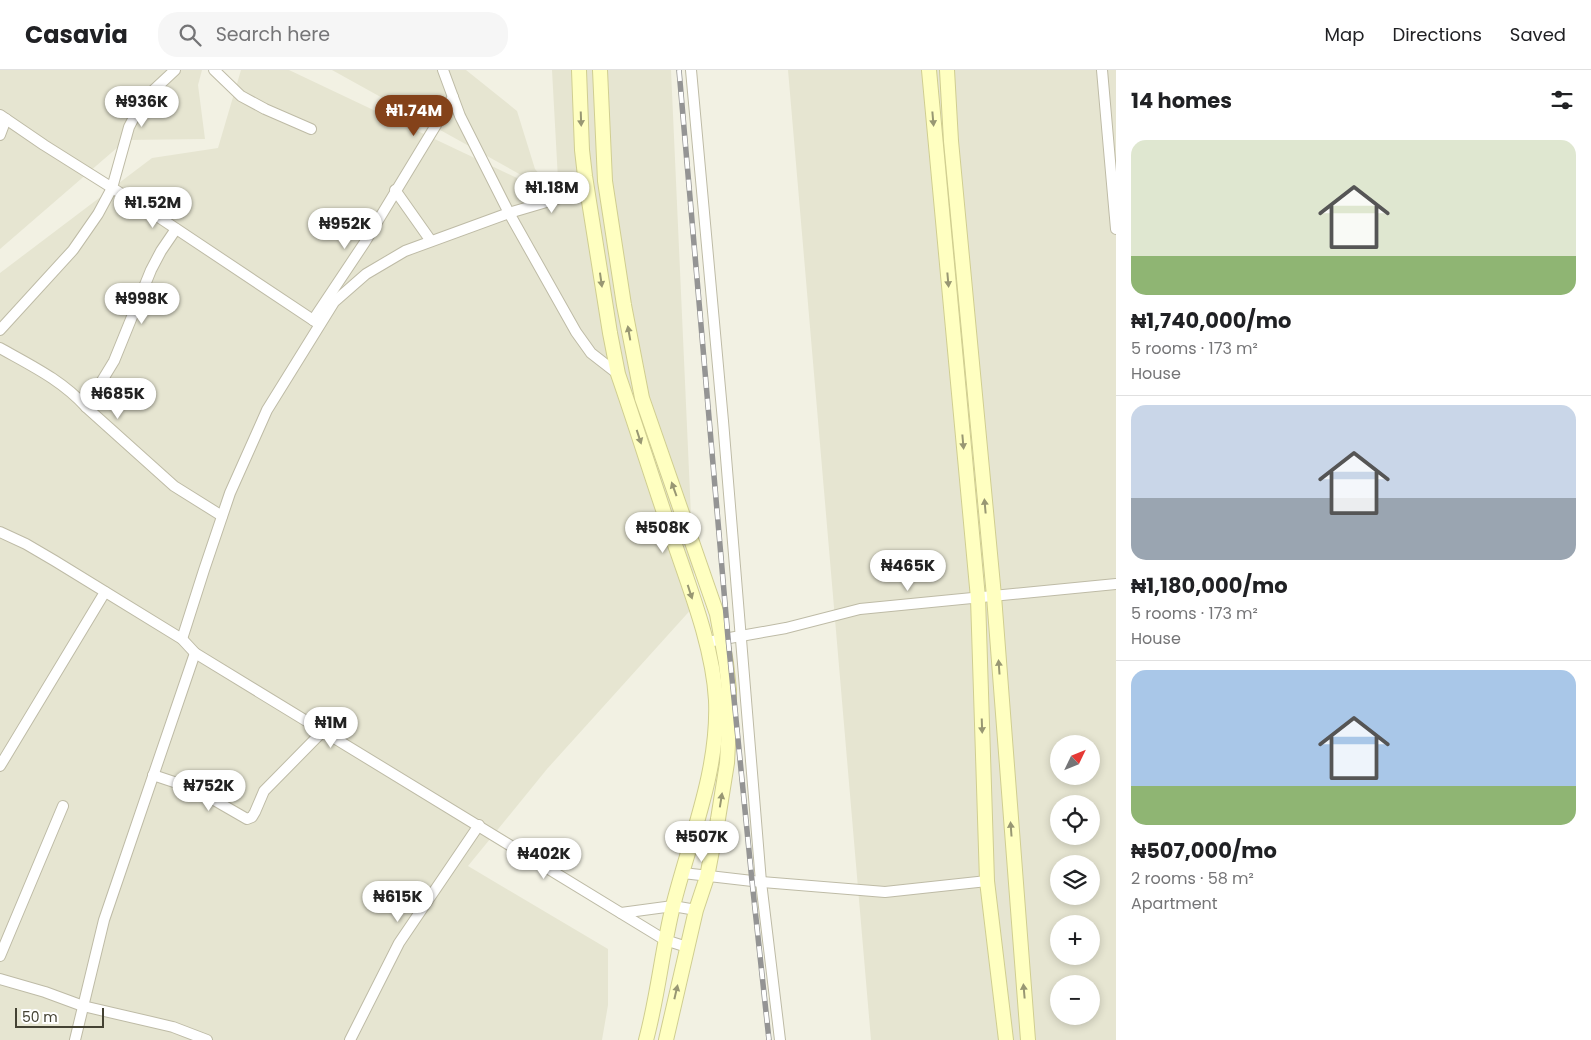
<!DOCTYPE html>
<meta charset="utf-8">
<style>
:root{--surface:#fff;--page:#f6f6f6;--text:#202124;--muted:#757577;--line:#e0e0e0;--accent:#84421a}
body{margin:0;font-family:Poppins,sans-serif;background:var(--page);color:var(--text);height:100vh;display:flex;flex-direction:column;font-size:19px;white-space:nowrap}
*{box-sizing:border-box;margin:0}
p{font-size:16px;color:var(--muted)}
.icon{flex:none;width:28px;height:28px;fill:none;stroke:currentColor;stroke-width:2;stroke-linecap:round;stroke-linejoin:round}
.map{position:relative;flex:1;overflow:hidden}
.sheet{display:flex;flex-direction:column;background:var(--surface);width:475px}
.sheet>*{flex:none}
.needle{width:32px;rotate:47deg}
.controls{position:absolute;left:1050px;top:665px;display:grid;gap:10px}
.controls a{display:grid;place-items:center;width:50px;height:50px;border-radius:50%;background:var(--surface);box-shadow:0 2px 8px #0003;font-size:25px}
.scale{position:absolute;left:15px;bottom:12px;width:89px;box-sizing:border-box;padding-left:5px;border:2px solid #444233;border-top:0;font-size:14px;line-height:18px;white-space:nowrap;color:#444233;-webkit-text-stroke:4px #fff;paint-order:stroke}
.price{position:absolute;translate:-50% -42px;padding:0 11px;border-radius:18px;background:#fff;color:#222;font-size:16px;line-height:32px;filter:drop-shadow(0 1px 2px #0008)}
.price::after{content:'';position:absolute;left:50%;top:30px;width:15px;height:11px;margin-left:-8px;background:inherit;clip-path:polygon(0 0,100% 0,50% 100%)}
.price.selected{background:var(--accent);color:#fff}
ul{padding:0;list-style:none}
li{display:grid;align-content:center;gap:10px;height:265px;padding:0 15px}
li+li{border-top:1px solid var(--line)}
li span{display:grid;place-items:center;height:155px;border-radius:15px;color:#555}
li>.icon{margin-inline-start:auto}
span .icon{width:90px;height:90px;fill:#fffc;stroke-width:1}
li b{font-size:21px}
h2{display:flex;justify-content:space-between;align-items:center;height:60px;padding:0 15px;font-size:21px}
header{display:flex;align-items:center;gap:30px;box-sizing:border-box;height:70px;padding:0 25px;background:var(--surface);border-bottom:1px solid var(--line)}
header strong{font-size:24px}
nav{display:flex;gap:28px;margin-inline-start:auto;font-size:18px}
.search{width:350px;height:45px;background:var(--page);display:flex;align-items:center;gap:12px;box-sizing:border-box;padding:0 18px;border-radius:20px;color:var(--muted);font-size:19px}
main{display:flex;flex:1;min-height:0}
.map>svg:first-child{display:block}
.residential{fill:#e6e5d1;fill-rule:evenodd}
.lines{fill:none;stroke-linecap:round;stroke-linejoin:round}
.street-casing{stroke:#bebba6;stroke-width:12}
.secondary-casing{stroke:#d0ce90;stroke-width:16}
.street{stroke:#fff;stroke-width:10}
.secondary{stroke:#ffffc1;stroke-width:14}
.rail-casing{stroke:#949494;stroke-width:5.5}
.rail{stroke:#fff;stroke-width:4;stroke-dasharray:11;stroke-linecap:butt}
.oneway{fill:#989773}
</style>
<header>
<strong>Casavia</strong>
<div class="search"><svg class="icon" aria-label="search" viewBox="0 0 24 24"><circle cx="10" cy="10" r="6"/><path d="M15 15l6 6"/></svg>Search here</div>
<nav><a>Map</a><a>Directions</a><a>Saved</a></nav>
</header>
<main>
<div class="map">
<svg width="1116" height="970" viewBox="0 0 1116 970">
<rect width="100%" height="100%" fill="#f2f1e3"/>
<g class="residential">
<polygon points="0,0 202,0 198,15 205,69 126,70 0,179"/>
<polygon points="241,0 289,0 559,128 552,0 671,0 695,535 547,699 468,796 608,879 608,935 602,970 0,970 0,203 152,88 218,78"/>
<polygon points="332,0 466,0 517,41 535,99 559,126"/>
<path d="M788,0h328v970h-245zM1059,674h32v32h-32zM1059,734h32v32h-32zM1059,794h32v32h-32zM1059,854h32v32h-32zM1059,914h32v32h-32z"/>
</g>
<g class="lines">
<g class="street-casing">
<g id="street">
<polyline points="214,0 241,26 265,39 311,59"/>
<polyline points="443,0 460,46 509,143 576,262 591,283 618,304"/>
<polyline points="691,0 723,351 761,812 780,970"/>
<polyline points="1102,0 1116,159"/>
<polyline points="0,45 44,75 160,148 319,254"/>
<polyline points="0,65 6,49"/>
<polyline points="395,120 431,171"/>
<polyline points="313,250 365,172 453,27"/>
<polyline points="0,260 73,180 98,144 112,118 129,57 143,30 175,0"/>
<path d="M0,278c30,17 62,32 86,59l88,79 48,30"/>
<polyline points="86,337 114,291 151,200 161,181 176,159"/>
<polyline points="0,462 26,474 55,491 182,569 195,583 665,870 687,877"/>
<polyline points="182,569 204,500 230,423 267,340 334,232 366,204 405,181 509,143 587,120"/>
<polyline points="707,572 786,558 860,539 1116,514"/>
<polyline points="0,696 105,522"/>
<polyline points="153,705 195,719 247,749 252,747 255,742 264,721 324,660"/>
<polyline points="683,803 761,812 885,822 987,811"/>
<polyline points="621,843 673,836 696,840"/>
<polyline points="0,886 63,736"/>
<polyline points="0,909 45,922 83,936 173,957 207,970"/>
<polyline points="75,970 104,850 195,583"/>
<polyline points="350,970 399,873 479,755"/>
</g>
</g>
<g class="secondary-casing">
<g id="secondary">
<path d="M579,0l3,80 3,26 25,157 8,41c19,55 36,110 55,165 17,50 40,108 43,161 3,71 -26,138 -43,206 -11,44 -15,90 -27,134"/>
<polyline points="600,0 605,111 624,235 642,328 717,544 726,593 729,620 729,655 727,693 718,749 707,807 696,840 666,970"/>
<polyline points="929,0 978,528 987,811 1006,970"/>
<polyline points="947,0 951,71 994,526 1028,970"/>
</g>
</g>
<use href="#street" class="street"/>
<use href="#secondary" class="secondary"/>
<g class="rail-casing">
<polyline id="rail" points="679,0 728,568 752,811 769,970"/>
</g>
<use href="#rail" class="rail"/>
</g>
<defs><path id="oneway-solid" d="M-6-.8H1V-3.2L6.5 0L1 3.2V.8H-6Z" transform="scale(1.25)"/></defs>
<g class="oneway">
<use href="#oneway-solid" transform="translate(581 49) rotate(88)"/>
<use href="#oneway-solid" transform="translate(933 49) rotate(85)"/>
<use href="#oneway-solid" transform="translate(601 210) rotate(82)"/>
<use href="#oneway-solid" transform="translate(948 210) rotate(85)"/>
<use href="#oneway-solid" transform="translate(629 263) rotate(-100)"/>
<use href="#oneway-solid" transform="translate(639 367) rotate(72)"/>
<use href="#oneway-solid" transform="translate(963 372) rotate(85)"/>
<use href="#oneway-solid" transform="translate(674 419) rotate(-110)"/>
<use href="#oneway-solid" transform="translate(985 436) rotate(-95)"/>
<use href="#oneway-solid" transform="translate(690 522) rotate(72)"/>
<use href="#oneway-solid" transform="translate(999 597) rotate(-94)"/>
<use href="#oneway-solid" transform="translate(982 656) rotate(88)"/>
<use href="#oneway-solid" transform="translate(721 730) rotate(-81)"/>
<use href="#oneway-solid" transform="translate(1011 759) rotate(-94)"/>
<use href="#oneway-solid" transform="translate(1024 921) rotate(-95)"/>
<use href="#oneway-solid" transform="translate(676 922) rotate(-77)"/>
</g>
</svg>
<div class="controls">
<a><svg class="needle" viewBox="-14 -14 28 28"><path d="M0-13l5 13h-10z" fill="#e53935"/><path d="M0 13l5-13h-10z" fill="#757577"/></svg></a>
<a><svg class="icon" aria-label="locate" viewBox="0 0 24 24"><circle cx="12" cy="12" r="6"/><path d="M12 2v4M12 18v4M2 12h4M18 12h4"/></svg></a>
<a><svg class="icon" aria-label="layers" viewBox="0 0 24 24"><path d="M12 4l9 5-9 5-9-5zM3 14l9 5 9-5"/></svg></a>
<a>+</a>
<a>−</a>
</div>
<div class="scale">50 m</div>
<b class="price" style="left:142px;top:58px">₦936K</b>
<b class="price selected" style="left:414px;top:67px">₦1.74M</b>
<b class="price" style="left:552px;top:144px">₦1.18M</b>
<b class="price" style="left:153px;top:159px">₦1.52M</b>
<b class="price" style="left:345px;top:180px">₦952K</b>
<b class="price" style="left:142px;top:255px">₦998K</b>
<b class="price" style="left:118px;top:350px">₦685K</b>
<b class="price" style="left:663px;top:484px">₦508K</b>
<b class="price" style="left:908px;top:522px">₦465K</b>
<b class="price" style="left:331px;top:679px">₦1M</b>
<b class="price" style="left:209px;top:742px">₦752K</b>
<b class="price" style="left:702px;top:793px">₦507K</b>
<b class="price" style="left:544px;top:810px">₦402K</b>
<b class="price" style="left:398px;top:853px">₦615K</b>
</div>
<section class="sheet">
<h2>14 homes<svg class="icon" aria-label="filters" viewBox="0 0 24 24"><path d="M4 7h16M4 17h16"/><circle cx="9" cy="7" r="2"/><circle cx="15" cy="17" r="2"/></svg></h2>
<ul>
<li><span style="background:linear-gradient(#dfe7d0 75%,#8fb573 0)"><svg class="icon" aria-label="home" viewBox="0 0 24 24"><path d="M3 11l9-7 9 7M6 9v11h12V9"/></svg></span><div><b>₦1,740,000/mo</b><p>5 rooms · 173 m²</p><p>House</p></div></li>
<li><span style="background:linear-gradient(#c9d6e8 60%,#9aa5b1 0)"><svg class="icon" aria-label="home" viewBox="0 0 24 24"><path d="M3 11l9-7 9 7M6 9v11h12V9"/></svg></span><div><b>₦1,180,000/mo</b><p>5 rooms · 173 m²</p><p>House</p></div></li>
<li><span style="background:linear-gradient(#a9c7e8 75%,#8fb573 0)"><svg class="icon" aria-label="home" viewBox="0 0 24 24"><path d="M3 11l9-7 9 7M6 9v11h12V9"/></svg></span><div><b>₦507,000/mo</b><p>2 rooms · 58 m²</p><p>Apartment</p></div></li>
</ul>
</section>
</main>
